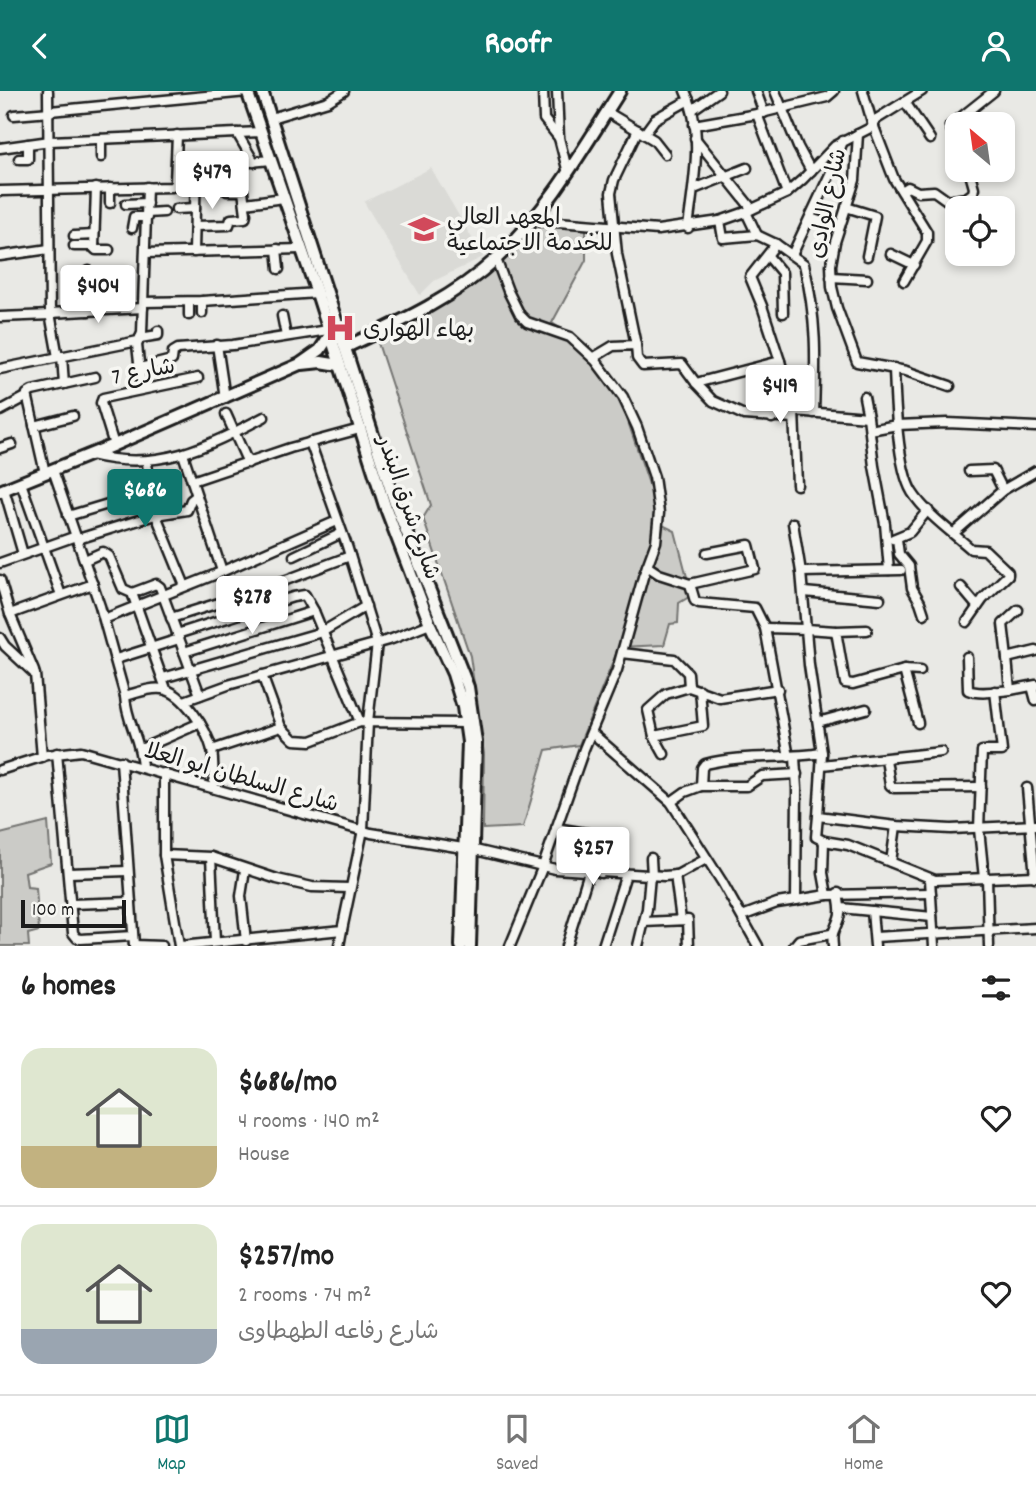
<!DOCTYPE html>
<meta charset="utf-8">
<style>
:root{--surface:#fff;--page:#f6f6f6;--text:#222;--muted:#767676;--line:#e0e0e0;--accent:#0f766e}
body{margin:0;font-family:Dekko,"Playpen Sans Arabic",sans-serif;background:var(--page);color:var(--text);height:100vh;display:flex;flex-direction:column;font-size:26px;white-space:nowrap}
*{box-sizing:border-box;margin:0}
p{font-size:23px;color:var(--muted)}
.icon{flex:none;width:38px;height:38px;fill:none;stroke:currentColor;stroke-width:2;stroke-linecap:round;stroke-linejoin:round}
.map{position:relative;height:855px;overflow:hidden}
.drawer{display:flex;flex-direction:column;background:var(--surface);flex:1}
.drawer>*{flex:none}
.needle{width:46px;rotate:331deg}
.controls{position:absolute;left:945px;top:21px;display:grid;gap:14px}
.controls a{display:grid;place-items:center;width:70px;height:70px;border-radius:14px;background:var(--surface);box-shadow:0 4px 10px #0003;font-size:35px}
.scale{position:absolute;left:21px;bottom:18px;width:105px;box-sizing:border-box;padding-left:7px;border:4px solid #1c1c1c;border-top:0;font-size:19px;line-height:24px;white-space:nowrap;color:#1c1c1c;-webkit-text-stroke:5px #f6f6f2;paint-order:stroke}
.price{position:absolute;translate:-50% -60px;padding:0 16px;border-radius:7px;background:#fff;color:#222;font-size:23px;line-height:46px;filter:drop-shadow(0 2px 4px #0008)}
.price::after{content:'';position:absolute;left:50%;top:42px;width:21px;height:16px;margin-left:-10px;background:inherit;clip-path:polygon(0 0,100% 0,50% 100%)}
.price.selected{background:var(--accent);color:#fff}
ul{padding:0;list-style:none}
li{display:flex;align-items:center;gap:21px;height:175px;padding:0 21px}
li+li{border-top:2px solid var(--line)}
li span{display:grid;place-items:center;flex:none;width:196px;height:140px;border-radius:21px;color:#555}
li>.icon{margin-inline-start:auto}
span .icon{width:84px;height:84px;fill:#fffc;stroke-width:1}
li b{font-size:30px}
h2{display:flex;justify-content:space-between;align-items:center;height:84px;padding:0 21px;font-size:30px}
header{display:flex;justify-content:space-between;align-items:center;height:91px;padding:0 21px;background:var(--accent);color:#fff;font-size:32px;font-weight:700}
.tabs{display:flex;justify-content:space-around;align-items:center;height:98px;border-top:2px solid var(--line);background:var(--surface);font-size:19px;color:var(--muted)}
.tabs a{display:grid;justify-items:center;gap:4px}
.tabs .selected{color:var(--accent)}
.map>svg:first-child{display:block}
.built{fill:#dadad6}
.green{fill:#cbcbc7;stroke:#747472;stroke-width:2}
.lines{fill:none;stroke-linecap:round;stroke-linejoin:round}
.minor-casing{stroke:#1c1c1c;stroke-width:13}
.secondary-casing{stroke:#1c1c1c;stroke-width:16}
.minor{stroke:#f6f6f2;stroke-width:8}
.secondary{stroke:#f6f6f2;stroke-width:10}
.labels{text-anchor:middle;stroke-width:7;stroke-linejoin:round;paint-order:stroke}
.street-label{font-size:23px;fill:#1c1c1c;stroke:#f6f6f2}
.poi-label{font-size:23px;fill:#1c1c1c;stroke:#f6f6f2;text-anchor:start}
</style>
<header><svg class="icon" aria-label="back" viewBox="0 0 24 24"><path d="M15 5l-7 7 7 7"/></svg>Roofr<svg class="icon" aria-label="person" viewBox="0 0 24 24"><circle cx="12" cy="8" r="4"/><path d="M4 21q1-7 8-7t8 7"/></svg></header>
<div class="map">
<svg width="1036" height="855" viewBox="0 0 1036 855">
<rect width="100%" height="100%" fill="#e9e9e5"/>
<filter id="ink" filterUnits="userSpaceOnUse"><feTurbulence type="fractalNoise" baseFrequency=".0143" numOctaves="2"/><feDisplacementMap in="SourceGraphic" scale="14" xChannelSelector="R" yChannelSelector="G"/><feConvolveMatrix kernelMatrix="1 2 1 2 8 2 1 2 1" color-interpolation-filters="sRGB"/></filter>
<g filter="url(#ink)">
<polygon class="built" points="431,77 483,166 434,190 420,204 364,111"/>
<g class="green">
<polygon points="540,136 586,137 586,169 552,232 568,242 617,298 653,405 656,431 675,440 687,486 689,506 679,512 678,532 670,533 664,554 619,556 579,654 546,659 523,736 483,738 484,663 470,565 423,427 431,414 377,249 443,211"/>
<polygon points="48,731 51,772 25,781 27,796 36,797 39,840 28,843 29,855 0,855 0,743"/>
</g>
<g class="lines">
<g class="minor-casing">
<g id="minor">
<polyline points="48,0 50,222 58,266"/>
<polyline points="543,0 544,28 559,47"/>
<polyline points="557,0 559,47 568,82"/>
<path d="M685,0c20,41 8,93 3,137"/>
<polyline points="756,0 764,22"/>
<polyline points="775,0 798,56 811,80"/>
<polyline points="863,0 872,31 894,88 927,141 927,150 904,190"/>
<polyline points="905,11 930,48"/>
<polyline points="692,19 719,0"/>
<polyline points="50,20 247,1"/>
<polyline points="607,21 654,49 665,63"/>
<polyline points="14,24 50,21"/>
<polyline points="271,27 328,10 344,0"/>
<polyline points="872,31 922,0"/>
<polyline points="694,34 757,23"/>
<polyline points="237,42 254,71"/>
<polyline points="644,43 655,28 689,9"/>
<polyline points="858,43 855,89 835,151 831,174 832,196 837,217 857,271 906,280 950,295"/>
<polyline points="695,47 752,118"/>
<polyline points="957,52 950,35 994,0"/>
<polyline points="0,57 50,50 261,41"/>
<polyline points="101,66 101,48"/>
<polyline points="19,68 28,68 28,53"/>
<polyline points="176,78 271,69"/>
<polyline points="241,86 242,99"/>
<polyline points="96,97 94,157 96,159 109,159"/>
<polyline points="110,97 110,112"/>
<polyline points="694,98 747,77"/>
<polyline points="0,100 172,96 175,92 177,44"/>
<polyline points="902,100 908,96 918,101 934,100 948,110 966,107 973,102 974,97 969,79"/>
<polyline points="787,102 757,23 827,6 834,0"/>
<polyline points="245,112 284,107"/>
<polyline points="126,113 147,112"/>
<polyline points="846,116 875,125 867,165"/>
<polyline points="176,118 195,117"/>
<polyline points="746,121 757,144"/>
<polyline points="147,122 164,121"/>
<polyline points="810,127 839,136"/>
<polyline points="533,129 658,139 720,130 746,121 787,102 803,88 835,55 874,35"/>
<path d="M720,130l3,17 34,-3 19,9 28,20c13,56 12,92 10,149"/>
<polyline points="195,135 229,134 231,128 245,127 246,123 243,100 227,100"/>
<polyline points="132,137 134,126 147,126"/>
<polyline points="74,145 94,144"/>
<polyline points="776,153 750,186 762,215 780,270 696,292 713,310 744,324 794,327"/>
<polyline points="74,155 94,155"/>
<polyline points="277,158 279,178"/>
<polyline points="194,161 196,76"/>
<polyline points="146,162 301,158"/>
<polyline points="891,163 914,174"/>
<polyline points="792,164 832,79 843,50"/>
<polyline points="0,165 49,158"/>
<polyline points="768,165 782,182 783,222"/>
<polyline points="496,168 508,200 520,224 527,231 570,246 596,270 623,306 637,336 654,386 659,422 656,451 643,486 617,579 584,658 543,775 510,855"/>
<polyline points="831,186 867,188"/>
<polyline points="202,210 202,222"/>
<polyline points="143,211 202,210 317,202"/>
<polyline points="189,211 189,224"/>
<polyline points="88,220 89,180"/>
<polyline points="50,222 143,217"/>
<polyline points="282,225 286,245"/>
<polyline points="0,226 51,224"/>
<polyline points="140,247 158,244 158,240"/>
<polyline points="217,254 225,307"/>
<polyline points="636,254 617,163 611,102 614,89 638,39"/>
<polyline points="62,265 64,293"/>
<polyline points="593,267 613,255 636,254 637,267 643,275 682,273 696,292"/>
<polyline points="780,270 794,320 797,394"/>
<polyline points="760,276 772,327"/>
<polyline points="140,277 172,269 173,261 178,258 233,254 328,239"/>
<path d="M894,277c1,30 3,99 18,124 14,22 40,40 59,57l14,1 23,22v3l-25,24 -16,23"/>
<polyline points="0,278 138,250"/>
<polyline points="142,298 137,254 142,242 147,96"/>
<polyline points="0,320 26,306"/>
<polyline points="794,320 868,326 864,306"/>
<polyline points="226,323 248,372"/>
<polyline points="868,326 874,375 885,433 889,479"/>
<polyline points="34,335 73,325"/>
<polyline points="870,339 897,334 947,332 1036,336"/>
<polyline points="114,354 101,312 103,307 198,287"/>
<polyline points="0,357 12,353"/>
<polyline points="183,363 222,480"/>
<path d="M91,364c67,17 114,-7 173,-38"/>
<polyline points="147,371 151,412 185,495"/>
<path d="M53,379l47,136 25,90c1,25 16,44 17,71"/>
<polyline points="969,380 993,379 1003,399"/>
<polyline points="45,382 27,303 32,300 95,286"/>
<polyline points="192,390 290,357 360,338"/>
<polyline points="21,392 61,504"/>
<polyline points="4,398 23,463"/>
<polyline points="68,425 148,401"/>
<polyline points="793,432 801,481 806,538 836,540"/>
<polyline points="954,442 1003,399 1036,380"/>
<polyline points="78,448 155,424 187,419 191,409 196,405"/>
<polyline points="893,448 910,441 928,419"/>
<polyline points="897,448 899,463 909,475 912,497 920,511 924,523"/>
<polyline points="294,465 342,442"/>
<polyline points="85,469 103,461 109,465 123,498 132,502 166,598"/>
<polyline points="0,472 76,445"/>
<polyline points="647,475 659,483 690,493 755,478 749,454 707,462"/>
<polyline points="801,481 901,479"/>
<polyline points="0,489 10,523 34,580"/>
<polyline points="690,493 695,510 699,512 755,517 765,537"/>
<polyline points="961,496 977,515"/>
<polyline points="804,501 880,508"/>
<polyline points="132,502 156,493 160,496 200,604"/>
<polyline points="10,523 93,493"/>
<polyline points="171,527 257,500 350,465"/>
<polyline points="104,528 214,484 337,430"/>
<polyline points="867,539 836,540 845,592 853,593 904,579 920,580"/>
<polyline points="177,543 293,506 305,504 314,520 360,631"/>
<polyline points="0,547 5,555 35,583 42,666"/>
<polyline points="184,561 314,520"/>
<polyline points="622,562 674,568 688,582 689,596"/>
<path d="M967,566l1,33c12,5 29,1 42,0l-3,-32 29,-7"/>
<polyline points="1007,567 1003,533 1018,519"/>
<polyline points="116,568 179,548"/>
<polyline points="904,579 918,632"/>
<polyline points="262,584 281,636 294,649 311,650 360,631 466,632"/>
<polyline points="163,587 322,541 366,515"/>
<polyline points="1032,595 1036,610"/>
<polyline points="1010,599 1036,594"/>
<path d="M125,605c12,-3 26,-9 37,-7 22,3 45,41 50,61 2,12 1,26 2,38"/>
<polyline points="184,610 228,594 392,548 430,533"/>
<polyline points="818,631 866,618"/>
<polyline points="592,642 671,711 722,791 758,855"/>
<polyline points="654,645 703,635 700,599"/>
<polyline points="141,658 200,632"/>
<polyline points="212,659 281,636"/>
<polyline points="57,662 73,842 77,847 81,848 133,845"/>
<polyline points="664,663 654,645 648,619 666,603 689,596 720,607 778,598"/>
<polyline points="789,666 765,537 806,538 809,574 822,662"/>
<polyline points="886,668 890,694 894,697 981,696"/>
<polyline points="121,670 134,855"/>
<polyline points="822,674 941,661"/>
<polyline points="0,679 47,664 81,660 371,742 475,759 555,778 664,785 677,784 706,768"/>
<polyline points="164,682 164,764 179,855"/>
<polyline points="701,695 747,695 762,685 797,683"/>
<polyline points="1027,697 1035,786"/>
<path d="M671,711l14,-10 16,-6 1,-18 3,-4c39,-10 78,-5 117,-11l-4,63 78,10 55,3 85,-4"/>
<polyline points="818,725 816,746 824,750 823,782 827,804 931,802"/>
<polyline points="556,737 598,744 603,748 601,782"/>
<polyline points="824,750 848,754 935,789 1036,785"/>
<polyline points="164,764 211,766 277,788 312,796 349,797"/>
<polyline points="211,766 215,851"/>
<polyline points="651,767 652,785"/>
<polyline points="891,771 896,735"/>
<polyline points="245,779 241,805 246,850"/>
<polyline points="69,782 128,780"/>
<polyline points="675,784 681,829"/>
<polyline points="984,787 979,738 982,660 1002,660 995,600"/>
<polyline points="987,787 989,855"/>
<polyline points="930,788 934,855"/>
<polyline points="796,809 827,804"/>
<polyline points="71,813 131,811"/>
<polyline points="841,817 932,826"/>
<polyline points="872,820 875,855"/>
<polyline points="742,825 777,812 796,809 797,698 795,666"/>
<polyline points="644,831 688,829 689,855"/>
<polyline points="875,846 1036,837"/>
<polyline points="134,854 162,855"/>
<polyline points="181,855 342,839 363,739 368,631 377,552 347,455 310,351"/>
<polyline points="339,855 342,839"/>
<polyline points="566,855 589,781"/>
<polyline points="603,855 626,783"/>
<polyline points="638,855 647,818 650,785"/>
<polyline points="794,855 799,849 831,843"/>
<path d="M833,855c-2,-16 2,-15 6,-28 3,-8 0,-17 -1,-25"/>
</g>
</g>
<g class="secondary-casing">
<g id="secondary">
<polyline points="247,0 317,202 385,415 430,533 453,583 463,616 468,651 461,855"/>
<polyline points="262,0 395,412 468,596 476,651 470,855"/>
<path d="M346,256c52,-24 108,-49 151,-89 51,-47 86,-109 123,-167"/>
<polyline points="302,273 321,271 339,274"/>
<polyline points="0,400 114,354 300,273 320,259 330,244"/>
</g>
</g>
<use href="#minor" class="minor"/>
<use href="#secondary" class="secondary"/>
</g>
</g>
<defs>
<g id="university-bare" transform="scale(2.415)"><path d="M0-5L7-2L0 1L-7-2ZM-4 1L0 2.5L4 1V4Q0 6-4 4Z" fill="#d1495b" stroke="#f6f6f2" stroke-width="2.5" paint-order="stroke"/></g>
<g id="hospital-bare" transform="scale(2.415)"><path d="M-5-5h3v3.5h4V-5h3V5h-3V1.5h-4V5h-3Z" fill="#d1495b" stroke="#f6f6f2" stroke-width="2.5" paint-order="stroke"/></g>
</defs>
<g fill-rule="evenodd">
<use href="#university-bare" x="424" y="138"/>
<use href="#hospital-bare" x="340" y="237"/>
</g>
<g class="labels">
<g class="street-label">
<text transform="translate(826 112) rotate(-78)" y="8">شارع الوادى</text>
<text transform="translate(143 279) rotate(-11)" y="8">شارع 7</text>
<text transform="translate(410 416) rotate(71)" y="8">شارع شرق البندر</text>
<text transform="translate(242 685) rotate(16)" y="8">شارع السلطان ابو العلا</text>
</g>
<g class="poi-label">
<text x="447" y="133">المعهد العالى<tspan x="447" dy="26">للخدمة الاجتماعية</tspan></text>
<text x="363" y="245">بهاء الهوارى</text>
</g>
</g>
</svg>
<div class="controls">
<a><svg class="needle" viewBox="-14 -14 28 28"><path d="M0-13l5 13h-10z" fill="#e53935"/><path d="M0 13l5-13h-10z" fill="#767676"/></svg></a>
<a><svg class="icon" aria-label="locate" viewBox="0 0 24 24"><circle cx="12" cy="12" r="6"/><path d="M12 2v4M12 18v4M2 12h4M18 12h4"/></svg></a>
</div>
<div class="scale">100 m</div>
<b class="price" style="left:212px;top:120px">$479</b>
<b class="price" style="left:98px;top:234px">$404</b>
<b class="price" style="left:780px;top:334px">$419</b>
<b class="price selected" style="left:145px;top:438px">$686</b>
<b class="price" style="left:252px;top:545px">$278</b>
<b class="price" style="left:593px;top:796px">$257</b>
</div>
<section class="drawer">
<h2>6 homes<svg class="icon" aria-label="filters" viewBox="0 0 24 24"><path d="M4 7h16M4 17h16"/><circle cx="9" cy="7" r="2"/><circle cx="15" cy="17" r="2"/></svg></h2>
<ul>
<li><span style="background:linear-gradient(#dfe7d0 70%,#c2b280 0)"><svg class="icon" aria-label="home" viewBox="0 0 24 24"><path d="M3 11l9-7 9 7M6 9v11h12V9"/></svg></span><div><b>$686/mo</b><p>4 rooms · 140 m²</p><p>House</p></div><svg class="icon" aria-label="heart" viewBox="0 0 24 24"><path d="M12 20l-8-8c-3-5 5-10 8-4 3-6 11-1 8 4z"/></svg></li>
<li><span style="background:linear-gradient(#dfe7d0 75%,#9aa5b1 0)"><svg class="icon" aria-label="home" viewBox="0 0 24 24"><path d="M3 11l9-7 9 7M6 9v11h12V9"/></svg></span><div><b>$257/mo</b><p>2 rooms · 74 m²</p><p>شارع رفاعه الطهطاوى</p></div><svg class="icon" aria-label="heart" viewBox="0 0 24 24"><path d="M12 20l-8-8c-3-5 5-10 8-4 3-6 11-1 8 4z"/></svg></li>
</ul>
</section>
<nav class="tabs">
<a class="selected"><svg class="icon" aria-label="map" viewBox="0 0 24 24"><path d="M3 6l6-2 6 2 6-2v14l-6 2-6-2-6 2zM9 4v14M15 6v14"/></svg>Map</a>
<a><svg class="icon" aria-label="saved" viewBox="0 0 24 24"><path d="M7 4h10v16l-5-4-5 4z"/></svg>Saved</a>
<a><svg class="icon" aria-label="home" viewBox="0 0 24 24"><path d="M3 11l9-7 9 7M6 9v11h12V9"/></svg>Home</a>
</nav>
